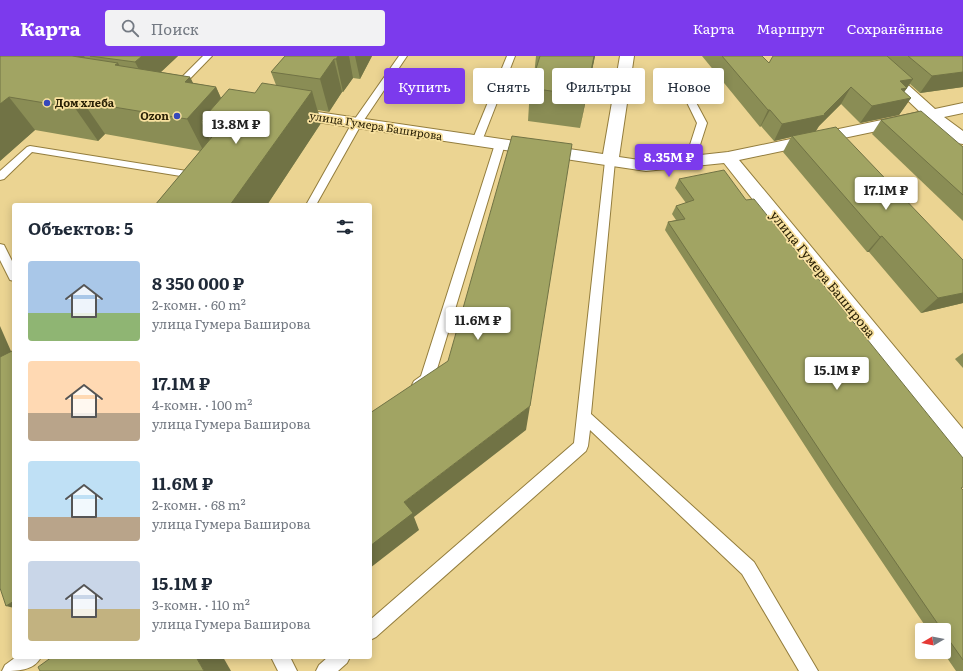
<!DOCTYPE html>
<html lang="ru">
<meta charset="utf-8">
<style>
:root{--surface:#fff;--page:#f2f2f3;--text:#1f2937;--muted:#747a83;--accent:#7c3aed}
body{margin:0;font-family:Literata,serif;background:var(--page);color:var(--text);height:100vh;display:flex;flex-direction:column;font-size:15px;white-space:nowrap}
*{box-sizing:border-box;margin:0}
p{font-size:13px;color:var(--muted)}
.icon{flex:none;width:22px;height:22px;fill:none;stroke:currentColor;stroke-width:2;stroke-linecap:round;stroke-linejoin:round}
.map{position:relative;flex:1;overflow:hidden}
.side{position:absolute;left:12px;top:147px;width:360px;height:456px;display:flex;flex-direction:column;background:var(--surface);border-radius:4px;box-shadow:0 2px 10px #0003}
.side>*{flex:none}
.top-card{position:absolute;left:384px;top:12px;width:380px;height:36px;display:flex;gap:8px}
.needle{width:26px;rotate:260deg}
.tools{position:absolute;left:915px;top:567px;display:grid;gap:8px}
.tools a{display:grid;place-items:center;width:36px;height:36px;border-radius:4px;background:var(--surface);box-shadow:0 2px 10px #0003;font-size:20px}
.price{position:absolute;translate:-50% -34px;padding:0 9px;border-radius:4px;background:#fff;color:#222;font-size:13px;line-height:26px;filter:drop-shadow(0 1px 2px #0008)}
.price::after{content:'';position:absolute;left:50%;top:24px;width:12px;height:9px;margin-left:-6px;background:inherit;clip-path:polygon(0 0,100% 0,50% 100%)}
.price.current{background:var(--accent);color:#fff}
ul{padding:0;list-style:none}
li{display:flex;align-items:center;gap:12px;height:100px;padding:0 16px}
li span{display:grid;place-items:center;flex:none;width:112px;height:80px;border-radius:4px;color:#555}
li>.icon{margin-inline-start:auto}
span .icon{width:48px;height:48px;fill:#fffc;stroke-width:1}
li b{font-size:17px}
h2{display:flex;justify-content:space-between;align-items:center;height:48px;padding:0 16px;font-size:17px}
.chip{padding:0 14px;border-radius:4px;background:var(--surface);box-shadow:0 2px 10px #0003;font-size:14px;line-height:36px}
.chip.current{background:var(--accent);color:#fff}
header{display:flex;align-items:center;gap:24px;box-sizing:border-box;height:56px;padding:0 20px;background:var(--accent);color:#fff}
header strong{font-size:19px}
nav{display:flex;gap:22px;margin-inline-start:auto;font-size:14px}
.search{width:280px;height:36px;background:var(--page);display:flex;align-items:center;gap:10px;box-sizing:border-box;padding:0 14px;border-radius:4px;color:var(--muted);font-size:15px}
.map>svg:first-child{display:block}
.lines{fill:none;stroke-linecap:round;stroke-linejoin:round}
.service-casing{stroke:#937d3d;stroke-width:2}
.minor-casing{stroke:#937d3d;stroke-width:2}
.service{fill:#fff;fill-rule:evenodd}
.minor{fill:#fff;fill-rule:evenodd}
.wall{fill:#8a8d55}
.shaded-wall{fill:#717345}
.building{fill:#a1a463;stroke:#717345}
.poi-dot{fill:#3648bb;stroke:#f8e19f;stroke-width:1.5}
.labels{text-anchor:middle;stroke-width:3.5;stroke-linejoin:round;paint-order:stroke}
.far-poi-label{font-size:11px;font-weight:bold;fill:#2a2106;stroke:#f8e19f;text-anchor:start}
.far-street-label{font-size:11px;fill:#2a2106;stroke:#f8e19f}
.street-label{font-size:13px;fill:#2a2106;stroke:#f8e19f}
</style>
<header>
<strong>Карта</strong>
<div class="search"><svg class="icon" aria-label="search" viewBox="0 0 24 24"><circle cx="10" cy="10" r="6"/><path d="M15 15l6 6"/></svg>Поиск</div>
<nav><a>Карта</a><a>Маршрут</a><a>Сохранённые</a></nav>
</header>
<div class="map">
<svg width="963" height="615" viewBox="0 0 963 615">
<rect width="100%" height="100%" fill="#ebd492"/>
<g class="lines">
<g class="service-casing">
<g id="service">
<polygon points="203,0 212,0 178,35 172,35 171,33 172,31"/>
<polygon points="399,0 407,0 362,67 316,149 306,149 352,67"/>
<polygon points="507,0 515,0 482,85 480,87 474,87 472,85"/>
<polygon points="681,23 685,26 707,67 699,92 700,104 695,107 690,104 689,92 697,67 677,26"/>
<polygon points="500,85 505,88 434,323 432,327 419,335 414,333 412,329 414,325 421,320 495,88"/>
<polygon points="30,90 193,116 198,119 193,122 32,96 4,123 0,124 0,115 27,91"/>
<polygon points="610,102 615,105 591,358 754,506 818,615 799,615 742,518 590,374 588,390 586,395 376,581 370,584 370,564 574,387 605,105"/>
<polygon points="0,188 4,189 14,209 14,225 10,224 0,204"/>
<path d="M16,601h25c-7,14 -24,14 -39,14l3,-6z"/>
<polygon points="271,601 290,601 297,615 278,615"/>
<polygon points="328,601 350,601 347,607 338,615 316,615 319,609"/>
</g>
</g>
<g class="minor-casing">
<polygon id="minor" points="620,0 634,0 619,101 646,105 728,96 920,56 861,0 876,0 935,53 963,47 963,57 944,61 963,75 963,88 957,87 929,64 739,104 963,373 963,402 954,399 724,107 646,115 290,62 285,60 282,57 285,54 290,52 603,98"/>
</g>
<use href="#service" class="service"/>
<use href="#minor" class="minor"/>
</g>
<g class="wall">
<polygon points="0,0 178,0 161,16 190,21 193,27 216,31 221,42 255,37 276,29 271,16 285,0 372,0 360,23 353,22 343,36 342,36 329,56 318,54 321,67 267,149 155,149 200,95 105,78 98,85 35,74 0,105"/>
<polygon points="536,0 595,0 580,72 528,65 530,32 534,20"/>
<polygon points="702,0 762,0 769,7 773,0 963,0 963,31 920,37 910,28 904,36 911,42 899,59 860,67 841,48 819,70 816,75 963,204 963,247 921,257 869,196 867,196 783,96 791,81 774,85 761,70 760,71"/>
<polygon points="881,64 963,91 963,165 872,78"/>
<polygon points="679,123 963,434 963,615 956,615 943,596 944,596 944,574 928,574 831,430 665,174 668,166 676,164 672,158 676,150 686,147 675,132"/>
<polygon points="963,297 963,312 955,303"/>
</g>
<g class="shaded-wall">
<polygon points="72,0 84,0 92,14"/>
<polygon points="142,0 178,0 147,29 135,6"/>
<polygon points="338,0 349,0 353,22 343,36 336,3"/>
<polygon points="355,0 372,0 360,23"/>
<polygon points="594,0 595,0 580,72 586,40"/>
<polygon points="334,3 342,36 329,56 320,23"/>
<polygon points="118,7 137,39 115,9"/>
<polygon points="963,16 963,31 920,37 932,20"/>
<polygon points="190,21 202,46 216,31 230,63 222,69 201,65 211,87 204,96 187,63 185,26"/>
<polygon points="913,23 898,45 911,42 899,59 860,67 872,50 900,25"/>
<polygon points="851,31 841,48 819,70 815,76 792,80 791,81 774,85 782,68 824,58"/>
<polygon points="312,35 321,67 267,149 230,149"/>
<polygon points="9,41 35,74 0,105 0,48"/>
<polygon points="83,46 105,78 98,85 75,52"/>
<polygon points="768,54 770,54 761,70 760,71"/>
<polygon points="882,180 869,196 867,196 880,181"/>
<polygon points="963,237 963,247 921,257 938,242"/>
<polygon points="0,270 14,302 0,314"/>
<polygon points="530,350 526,374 414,461 419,474 370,512 370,490 404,446"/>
<polygon points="14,545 14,552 6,550"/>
<polygon points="196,601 223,601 231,615 204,615"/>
</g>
<g class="building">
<polygon points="0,0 72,0 118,7 115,9 190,21 185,26 216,31 187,63 83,46 75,52 9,41 0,48"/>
<polygon points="90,0 142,0 135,6"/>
<polygon points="285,0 338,0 336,3 334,3 320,23 271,16"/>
<polygon points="540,0 594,0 586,40 530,32"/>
<polygon points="722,0 762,0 769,7 773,0 887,0 913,23 900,25 907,32 901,33 911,42 872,50 851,31 824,58 825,59 782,68 770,54 768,54"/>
<polygon points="908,0 963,0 963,16 932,20"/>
<polygon points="262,27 312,35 230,149 155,149 222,69 201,65 229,33 255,37"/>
<polygon points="921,55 963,91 963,139 881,64"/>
<polygon points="836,71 963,204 963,237 938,242 882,180 880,181 792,80"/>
<polygon points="512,80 572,88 530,350 404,446 413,457 370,490 370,357 448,305"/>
<polygon points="724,114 746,144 754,143 963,402 963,431 961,432 963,434 963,604 944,577 944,574 942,574 840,425 668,166 685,163 676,150 694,144 679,123"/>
<polygon points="14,294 14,545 6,550 0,532 0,301"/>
<polygon points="52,601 196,601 204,615 40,615 38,611"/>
</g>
<g class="poi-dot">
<circle cx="47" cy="47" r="4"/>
<circle cx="177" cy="60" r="4"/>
</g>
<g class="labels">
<g class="far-poi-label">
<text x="55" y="51">Дом хлеба</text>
<text x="169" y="64" text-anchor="end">Ozon</text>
</g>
<g class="far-street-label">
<text transform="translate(376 70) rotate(9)" y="4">улица Гумера Баширова</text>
</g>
<g class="street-label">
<text transform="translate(823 218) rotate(51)" y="5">улица Гумера Баширова</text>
</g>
</g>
</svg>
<div class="tools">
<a><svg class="needle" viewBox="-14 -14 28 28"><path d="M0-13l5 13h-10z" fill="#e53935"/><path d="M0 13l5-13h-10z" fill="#747a83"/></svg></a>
</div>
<b class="price" style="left:236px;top:89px">13.8M ₽</b>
<b class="price current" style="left:669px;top:122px">8.35M ₽</b>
<b class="price" style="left:886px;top:155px">17.1M ₽</b>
<b class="price" style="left:478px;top:285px">11.6M ₽</b>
<b class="price" style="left:837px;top:335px">15.1M ₽</b>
<div class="top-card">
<a class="chip current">Купить</a>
<a class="chip">Снять</a>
<a class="chip">Фильтры</a>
<a class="chip">Новое</a>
</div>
<section class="side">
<h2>Объектов: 5<svg class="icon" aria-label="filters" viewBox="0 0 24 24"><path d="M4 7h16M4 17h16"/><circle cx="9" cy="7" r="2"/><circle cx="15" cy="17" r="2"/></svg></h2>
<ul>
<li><span style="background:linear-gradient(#a9c7e8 65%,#8fb573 0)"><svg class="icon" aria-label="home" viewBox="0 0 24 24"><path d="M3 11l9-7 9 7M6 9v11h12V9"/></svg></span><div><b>8 350 000 ₽</b><p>2-комн. · 60 m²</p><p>улица Гумера Баширова</p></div></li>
<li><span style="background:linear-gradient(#ffd9b3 65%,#b9a48a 0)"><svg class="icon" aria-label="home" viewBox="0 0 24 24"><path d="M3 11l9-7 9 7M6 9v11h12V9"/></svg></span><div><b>17.1M ₽</b><p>4-комн. · 100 m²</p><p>улица Гумера Баширова</p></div></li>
<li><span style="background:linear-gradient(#bfe0f5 70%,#b9a48a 0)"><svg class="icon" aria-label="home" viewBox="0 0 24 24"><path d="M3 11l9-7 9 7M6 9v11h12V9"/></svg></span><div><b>11.6M ₽</b><p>2-комн. · 68 m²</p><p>улица Гумера Баширова</p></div></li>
<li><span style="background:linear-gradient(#c9d6e8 60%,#c2b280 0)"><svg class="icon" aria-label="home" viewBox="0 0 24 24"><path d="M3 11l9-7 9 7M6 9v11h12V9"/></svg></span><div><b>15.1M ₽</b><p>3-комн. · 110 m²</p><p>улица Гумера Баширова</p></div></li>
</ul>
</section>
</div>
